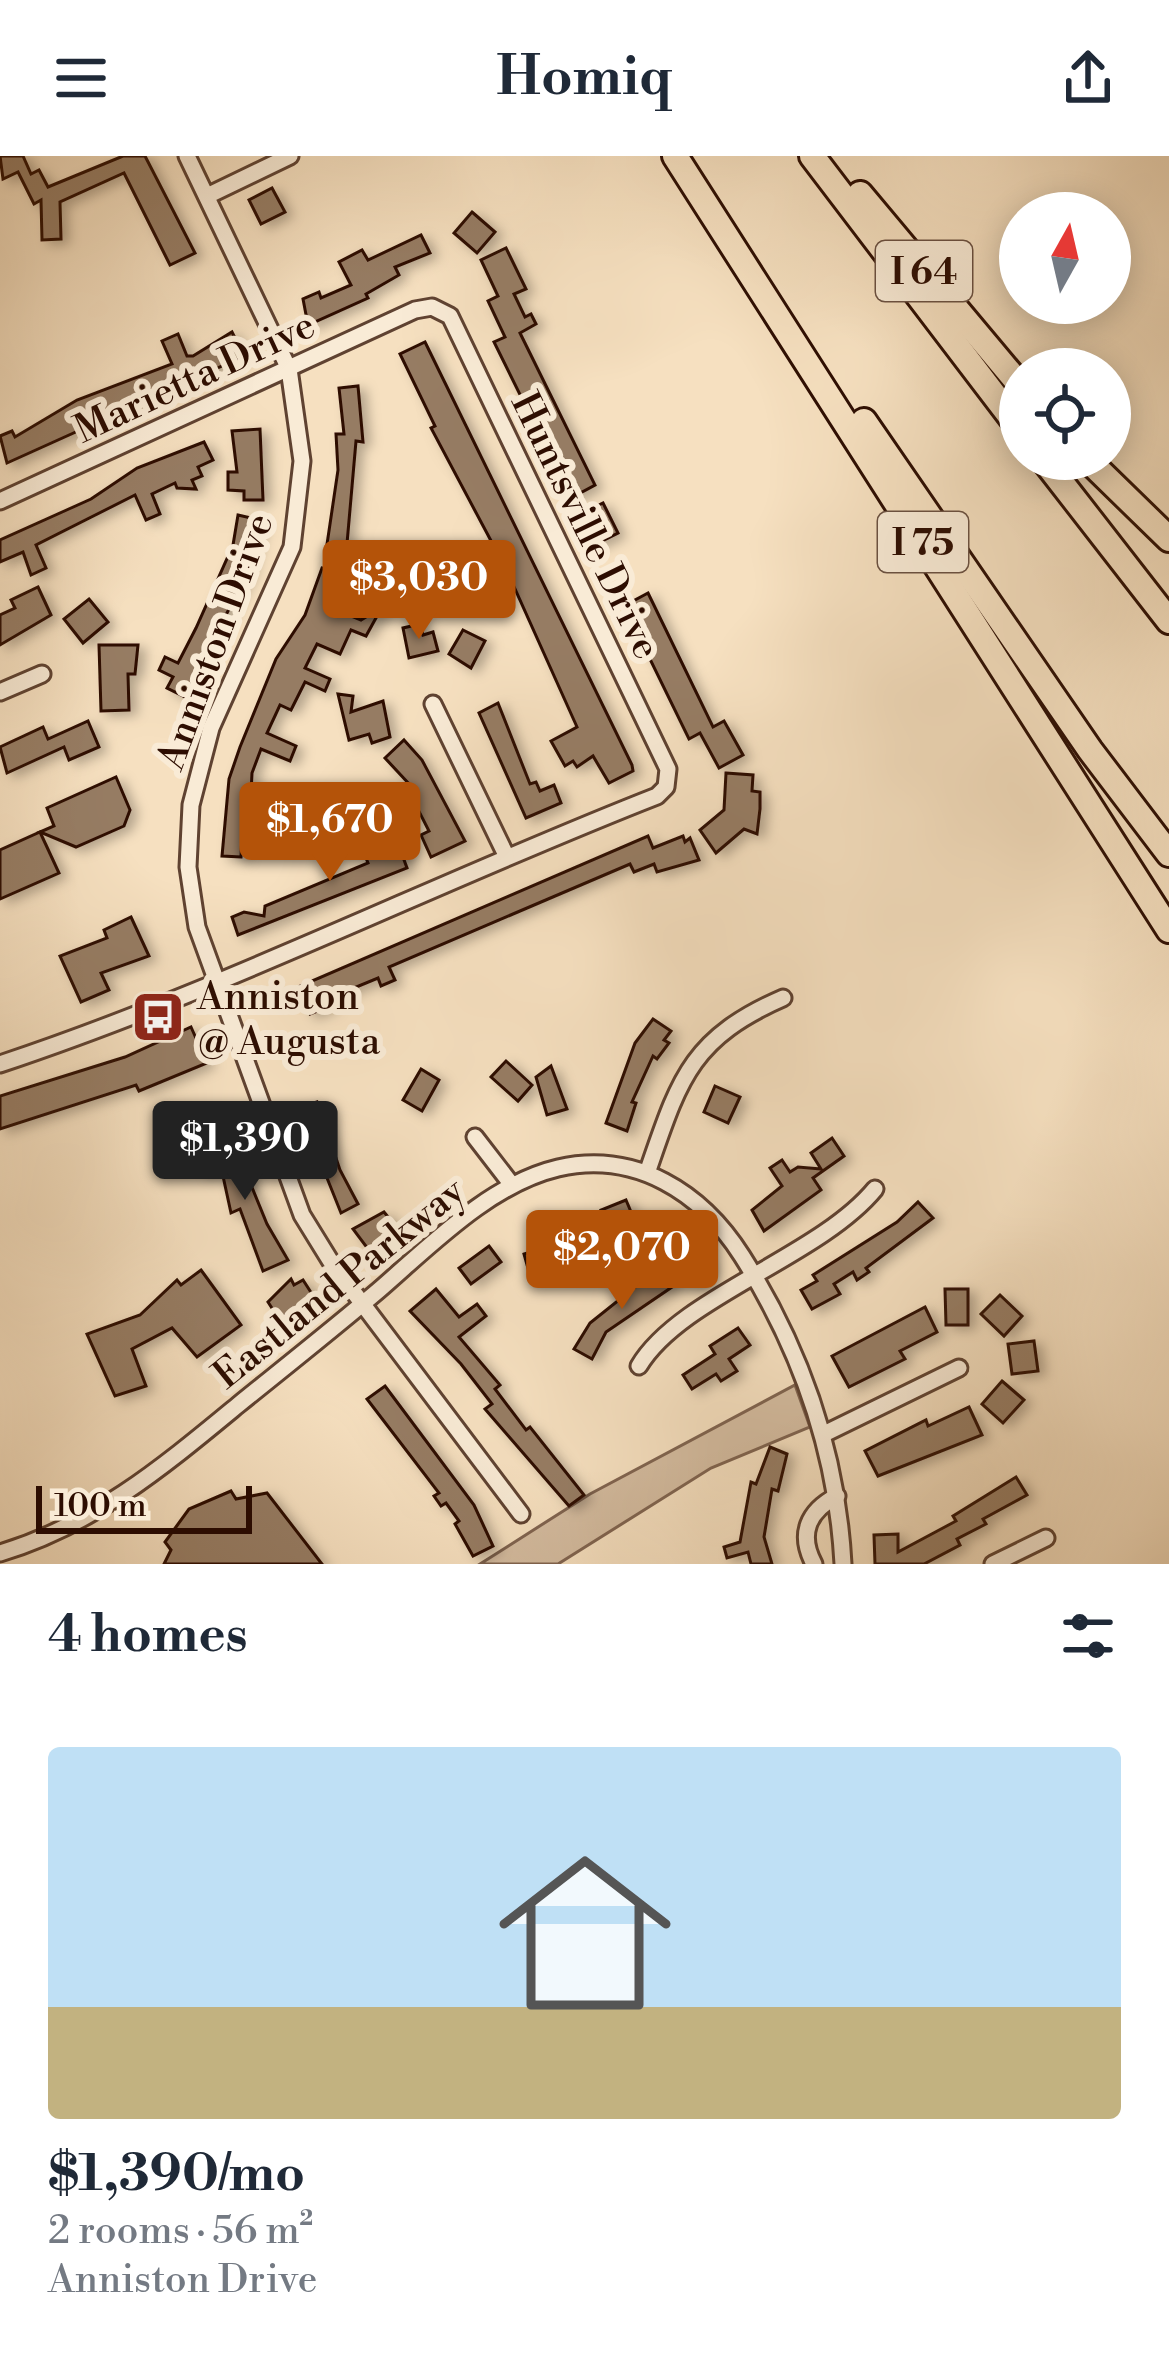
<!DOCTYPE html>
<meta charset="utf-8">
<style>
:root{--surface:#fff;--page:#f2f2f3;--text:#1f2937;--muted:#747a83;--accent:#b45309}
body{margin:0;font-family:"Libre Bodoni",serif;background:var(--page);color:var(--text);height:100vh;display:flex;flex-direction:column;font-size:45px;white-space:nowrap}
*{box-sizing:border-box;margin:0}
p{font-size:39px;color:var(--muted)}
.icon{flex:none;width:66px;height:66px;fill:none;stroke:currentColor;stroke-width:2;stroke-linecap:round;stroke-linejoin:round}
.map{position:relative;height:1408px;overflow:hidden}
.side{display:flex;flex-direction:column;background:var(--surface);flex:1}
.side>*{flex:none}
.needle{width:78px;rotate:8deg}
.fabs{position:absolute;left:999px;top:36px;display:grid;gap:24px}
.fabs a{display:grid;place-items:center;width:132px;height:132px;border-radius:50%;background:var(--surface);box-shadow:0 6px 30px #0003;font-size:60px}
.scale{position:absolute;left:36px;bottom:30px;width:216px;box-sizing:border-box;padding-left:12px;border:6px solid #2d0d01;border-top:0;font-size:33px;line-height:42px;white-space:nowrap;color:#2d0d01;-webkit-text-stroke:9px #f9ebd6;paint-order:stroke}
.price{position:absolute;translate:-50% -102px;padding:0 27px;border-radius:12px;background:var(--accent);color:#fff;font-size:39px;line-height:78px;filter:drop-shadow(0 3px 6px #0008)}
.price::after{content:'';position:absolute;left:50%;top:72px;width:36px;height:27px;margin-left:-18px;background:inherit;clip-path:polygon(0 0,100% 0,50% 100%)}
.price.active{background:#222;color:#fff}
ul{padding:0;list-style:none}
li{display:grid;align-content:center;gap:24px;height:636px;padding:0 48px}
li span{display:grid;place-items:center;height:372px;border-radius:12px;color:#555}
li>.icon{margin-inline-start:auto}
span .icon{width:216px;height:216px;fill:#fffc;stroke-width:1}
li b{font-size:51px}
h2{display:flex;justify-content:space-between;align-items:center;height:144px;padding:0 48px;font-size:51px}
header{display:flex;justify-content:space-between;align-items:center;height:156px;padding:0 48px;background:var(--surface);font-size:54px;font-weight:800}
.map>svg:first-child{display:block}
.green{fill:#d4bca0;stroke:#806450;stroke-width:3}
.building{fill:#967b64;stroke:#2d0d01;stroke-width:3;filter:url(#shadow)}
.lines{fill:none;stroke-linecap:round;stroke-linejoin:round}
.minor-casing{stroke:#5f4231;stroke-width:21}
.highway-casing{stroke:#2d0d01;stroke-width:30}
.minor{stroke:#f9ebd6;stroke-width:15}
.highway{stroke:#f6e0c0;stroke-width:24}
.labels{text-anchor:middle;stroke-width:12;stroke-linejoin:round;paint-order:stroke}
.shield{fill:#f9ebd6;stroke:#6a5041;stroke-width:3}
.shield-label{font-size:36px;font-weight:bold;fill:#2d0d01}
.street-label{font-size:39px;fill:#2d0d01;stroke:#f9ebd6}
.poi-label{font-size:39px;fill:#2d0d01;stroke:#f9ebd6;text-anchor:start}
</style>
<header><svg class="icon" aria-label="menu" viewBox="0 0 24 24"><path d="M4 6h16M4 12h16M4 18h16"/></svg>Homiq<svg class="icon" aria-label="share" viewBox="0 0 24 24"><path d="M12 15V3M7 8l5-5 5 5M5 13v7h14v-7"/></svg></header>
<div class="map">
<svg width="1169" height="1408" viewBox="0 0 1169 1408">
<defs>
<filter id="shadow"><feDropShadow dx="7" dy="4" stdDeviation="6" flood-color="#0004"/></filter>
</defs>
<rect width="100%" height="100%" fill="#f6e0c0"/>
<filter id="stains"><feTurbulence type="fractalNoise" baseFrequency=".00167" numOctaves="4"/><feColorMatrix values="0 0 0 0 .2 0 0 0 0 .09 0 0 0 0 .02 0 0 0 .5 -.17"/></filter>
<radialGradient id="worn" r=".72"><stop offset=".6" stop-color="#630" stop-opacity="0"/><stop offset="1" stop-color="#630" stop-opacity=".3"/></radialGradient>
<polygon class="green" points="795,1229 810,1271 711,1312 558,1408 480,1408 590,1338"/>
<g class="building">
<polygon points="0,0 23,0 31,18 39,14 48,31 123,0 145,0 195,97 170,109 124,17 60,46 61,83 42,84 41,44 34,48 18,16 3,23"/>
<polygon points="272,32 285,56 261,68 249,44"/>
<polygon points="472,56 495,76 477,97 454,77"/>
<polygon points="421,79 430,97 395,111 399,119 366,138 368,142 308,169 303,143 319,136 321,142 351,129 339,106 362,94 368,104"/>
<polygon points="506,92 526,133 514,138 525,161 531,158 536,168 520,177 595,329 571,342 494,186 505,181 488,145 498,140 481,104"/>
<polygon points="232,176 244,200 7,307 0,280 12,275 15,281 77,244 172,208 162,185 178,178 187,200 193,200"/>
<polygon points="425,186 632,609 633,615 609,627 593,600 577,611 573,605 565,610 551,585 577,571 506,413 431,272 435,270 400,198"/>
<polygon points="358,230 363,286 356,285 346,399 326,395 338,314 336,278 344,278 339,232"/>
<polygon points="260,273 263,344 244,344 244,335 228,334 228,316 237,316 232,275"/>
<polygon points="204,286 213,304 198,311 202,320 192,324 196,333 177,332 175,327 152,338 160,358 146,364 135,339 36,389 46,412 31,419 23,396 0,406 0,384 91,343 137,312"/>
<polygon points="603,347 618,377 594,389 579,359"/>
<polygon points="238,359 260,364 247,417 185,541 167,532 173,521 159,514 165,501 178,507 196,472 233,389"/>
<polygon points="322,412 341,418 329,451 361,464 382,451 366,480 351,474 340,498 317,488 305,512 330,523 325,535 305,526 291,554 280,549 267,577 296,590 290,605 261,593 252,617 250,658 268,660 266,672 254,671 253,679 242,678 241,701 222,700 229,623 240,591 276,503 305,459"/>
<polygon points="38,431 51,459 0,489 0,459 15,452 11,444"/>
<polygon points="648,437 713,571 724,565 743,599 719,612 700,577 689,583 624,450"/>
<polygon points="89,443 108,466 83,487 64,463"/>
<polygon points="420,468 423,479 433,476 438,495 409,502 403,472"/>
<polygon points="463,474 485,485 471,512 449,498"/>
<polygon points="99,489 138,489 135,518 128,518 129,554 101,555"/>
<polygon points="338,538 353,540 351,556 383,545 390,581 372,587 369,578 349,584"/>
<polygon points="498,547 530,628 536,626 540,635 554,629 561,647 526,662 479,557"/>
<polygon points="88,565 99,591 69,604 64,591 7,617 0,591 43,571 48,583"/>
<polygon points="404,584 422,604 465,685 431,701 421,679 429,675 407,632 411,630 385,602"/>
<polygon points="726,617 753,619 752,635 760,636 760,653 757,678 744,673 716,697 700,674 724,654"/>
<polygon points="116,621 130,654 124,670 76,691 40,676 54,670 47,652"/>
<polygon points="366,665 381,700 400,693 407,712 238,779 232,761 244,756 264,760 265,750 368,707 353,670"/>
<polygon points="40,676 59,717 0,743 0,694"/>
<polygon points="648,680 653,692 683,680 685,686 690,682 699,704 657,716 654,708 634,716 630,708 389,811 395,824 381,830 378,822 327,843 330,850 310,858 298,831"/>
<polygon points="131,761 149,800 101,817 109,834 81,846 60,800 107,782 104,774"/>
<polygon points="653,863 671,875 664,884 669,887 657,903 653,900 632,946 636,947 627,975 606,967 635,887"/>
<polygon points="191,871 207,907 139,935 136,929 0,973 0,940 125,901"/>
<polygon points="506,905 532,929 518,945 491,921"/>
<polygon points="551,910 567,953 547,959 536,921"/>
<polygon points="421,913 439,924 422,955 403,944"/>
<polygon points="715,930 740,941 728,967 704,956"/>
<polygon points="317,946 340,1014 358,1048 341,1057 299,952"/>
<polygon points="832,982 844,1000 813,1022 821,1034 764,1075 752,1054 782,1030 770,1012 782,1004 790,1016 798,1011 821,1013 811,997"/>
<polygon points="233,985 267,1068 288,1104 263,1115 240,1053 231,1057 221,1011 202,1017 197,1002"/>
<polygon points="626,1044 634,1063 617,1070 635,1085 608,1093 607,1080 567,1105 529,1116 524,1098 560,1087 604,1061 601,1054"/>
<polygon points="918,1046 933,1062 866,1112 869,1116 857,1124 853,1116 834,1128 840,1138 812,1153 801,1134 817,1125 813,1119 897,1066"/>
<polygon points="384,1056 397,1072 368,1093 353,1073"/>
<polygon points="685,1077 709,1111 692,1122 670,1087"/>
<polygon points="489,1090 501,1106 471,1128 459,1112"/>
<polygon points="659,1112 672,1131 606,1176 592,1203 574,1193 590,1167"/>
<polygon points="201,1114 241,1169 197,1201 172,1172 132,1193 146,1230 115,1240 87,1178 140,1159 177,1124 181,1129"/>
<polygon points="291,1123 294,1129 303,1124 314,1141 279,1163 268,1146"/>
<polygon points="436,1133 459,1161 477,1148 486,1160 459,1181 500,1229 495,1233 526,1274 530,1271 584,1339 569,1350 485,1253 492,1248 461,1208 410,1155"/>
<polygon points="945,1133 968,1133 968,1169 946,1169"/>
<polygon points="1000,1139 1022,1160 1004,1180 981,1158"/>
<polygon points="925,1151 937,1176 900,1195 905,1203 849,1231 832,1200"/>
<polygon points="738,1172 750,1189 729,1203 737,1215 721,1225 716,1218 692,1233 683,1219 715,1198 710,1190"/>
<polygon points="1034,1185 1038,1215 1012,1218 1008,1188"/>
<polygon points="1002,1225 1024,1244 1003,1267 982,1248"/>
<polygon points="385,1230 474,1349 493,1390 473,1400 455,1368 459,1365 446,1347 441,1350 434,1340 439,1337 367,1243"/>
<polygon points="969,1251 982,1279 878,1320 865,1295 926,1264 928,1270"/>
<polygon points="770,1291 787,1298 778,1335 772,1333 764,1381 772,1408 751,1408 748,1396 727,1402 724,1391 740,1386 751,1326 756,1328"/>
<polygon points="1016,1321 1027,1339 983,1363 986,1368 957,1383 960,1389 924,1408 875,1408 874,1379 898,1378 898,1396 956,1365 953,1360"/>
<polygon points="231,1335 236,1343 267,1337 322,1408 164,1408 171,1394 165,1386 189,1353"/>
</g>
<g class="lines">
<g class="minor-casing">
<g id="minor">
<polyline points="187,0 289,213 302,305 292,391 211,572 191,649 188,711 197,771 302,1059 331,1106 521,1358"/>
<polyline points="207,40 290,0"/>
<path d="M0,345l415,-191 17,-3 18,9 218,453 -2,18 -9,9c-220,86 -432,193 -657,268"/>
<polyline points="0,536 42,518"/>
<polyline points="433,548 506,699"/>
<polyline points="475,981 512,1029"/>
<path d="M647,1017c32,-92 42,-134 136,-175"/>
<path d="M639,1210c41,-69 180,-109 236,-177"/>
<polyline points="826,1277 959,1212"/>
<path d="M0,1397c94,-28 164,-87 238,-148 47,-38 95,-76 141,-115 52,-45 111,-106 179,-122 78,-18 144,25 184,88 60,95 95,196 101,308"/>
<path d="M814,1408c-16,-30 -6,-53 23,-68"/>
<polyline points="993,1408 1046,1382"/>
</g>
</g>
<g class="highway-casing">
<g id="highway">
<polyline points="675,0 1169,774"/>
<polyline points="812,0 1020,273"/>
<polyline points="860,38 1020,229"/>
<polyline points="864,265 1090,594 1169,698"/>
<polyline points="1043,303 1169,465"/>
<polyline points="1087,303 1169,383"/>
</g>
</g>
<use href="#minor" class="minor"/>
<use href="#highway" class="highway"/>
</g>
<defs>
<g id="bus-square" transform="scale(2.7)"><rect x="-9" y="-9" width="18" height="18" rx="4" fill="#8f2418" stroke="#f9ebd6"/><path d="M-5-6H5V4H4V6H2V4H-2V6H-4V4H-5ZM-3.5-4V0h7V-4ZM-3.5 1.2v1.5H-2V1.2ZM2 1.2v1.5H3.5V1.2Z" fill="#fff"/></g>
</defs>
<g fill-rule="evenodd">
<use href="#bus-square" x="158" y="861"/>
</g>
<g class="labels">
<g class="shield">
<rect x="876" y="85" width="96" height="60" rx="9"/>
<rect x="878" y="356" width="90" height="60" rx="9"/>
</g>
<g class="shield-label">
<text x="924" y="128">I 64</text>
<text x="923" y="399">I 75</text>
</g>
<g class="street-label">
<text transform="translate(194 220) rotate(-25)" y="14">Marietta Drive</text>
<text transform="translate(587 369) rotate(64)" y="14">Huntsville Drive</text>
<text transform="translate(214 485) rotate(-70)" y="14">Anniston Drive</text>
<text transform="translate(338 1126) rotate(-39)" y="14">Eastland Parkway</text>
</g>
<g class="poi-label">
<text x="197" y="853">Anniston<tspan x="197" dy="45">@ Augusta</tspan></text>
</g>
</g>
<rect width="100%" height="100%" filter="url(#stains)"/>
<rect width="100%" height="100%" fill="url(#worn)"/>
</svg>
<div class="fabs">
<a><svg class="needle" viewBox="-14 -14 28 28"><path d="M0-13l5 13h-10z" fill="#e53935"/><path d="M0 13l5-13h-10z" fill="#747a83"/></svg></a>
<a><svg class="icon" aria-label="locate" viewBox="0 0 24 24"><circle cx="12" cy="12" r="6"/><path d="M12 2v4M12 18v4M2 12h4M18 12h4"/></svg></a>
</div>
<div class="scale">100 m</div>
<b class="price" style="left:419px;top:486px">$3,030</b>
<b class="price" style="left:330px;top:728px">$1,670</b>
<b class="price active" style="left:245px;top:1047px">$1,390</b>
<b class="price" style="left:622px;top:1156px">$2,070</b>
</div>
<section class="side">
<h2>4 homes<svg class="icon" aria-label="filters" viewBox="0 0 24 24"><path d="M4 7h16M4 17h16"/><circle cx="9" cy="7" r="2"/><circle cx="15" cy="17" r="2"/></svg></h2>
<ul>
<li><span style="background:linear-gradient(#bfe0f5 70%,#c2b280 0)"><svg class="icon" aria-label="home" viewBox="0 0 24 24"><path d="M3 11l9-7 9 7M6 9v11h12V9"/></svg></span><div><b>$1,390/mo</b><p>2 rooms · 56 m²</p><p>Anniston Drive</p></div></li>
</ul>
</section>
